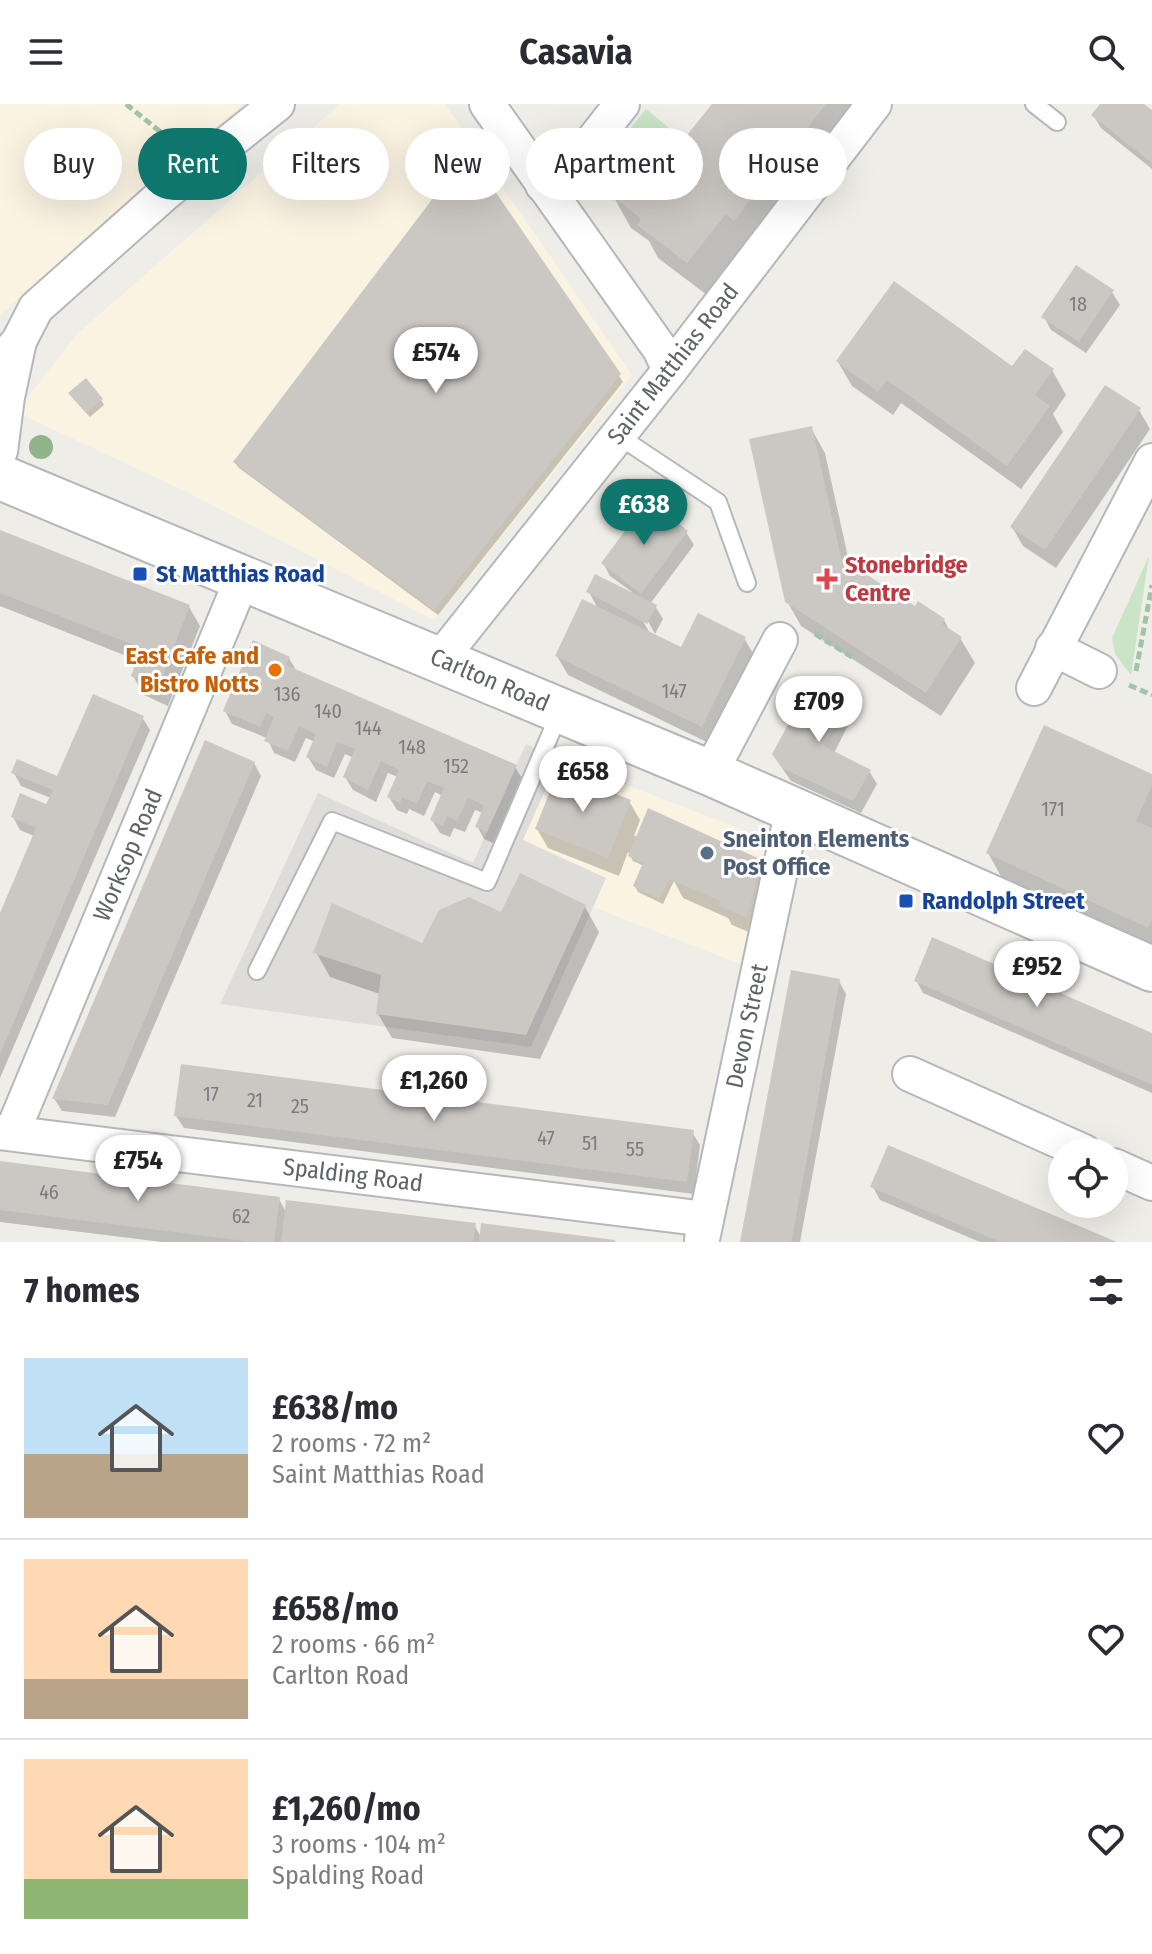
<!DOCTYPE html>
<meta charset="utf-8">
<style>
:root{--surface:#fff;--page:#f2f2f3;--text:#2b2b33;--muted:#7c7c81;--line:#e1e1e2;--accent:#0f766e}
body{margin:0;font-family:"Fira Sans Condensed",sans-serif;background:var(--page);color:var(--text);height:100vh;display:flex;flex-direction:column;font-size:30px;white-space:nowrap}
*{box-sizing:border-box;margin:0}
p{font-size:26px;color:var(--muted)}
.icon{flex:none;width:44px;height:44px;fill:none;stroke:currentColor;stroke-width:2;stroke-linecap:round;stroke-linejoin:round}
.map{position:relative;height:1138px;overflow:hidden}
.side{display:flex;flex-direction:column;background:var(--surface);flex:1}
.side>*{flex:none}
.top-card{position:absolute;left:24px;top:24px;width:1104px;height:72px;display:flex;gap:16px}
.controls{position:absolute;left:1048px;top:1034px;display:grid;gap:16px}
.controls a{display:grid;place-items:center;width:80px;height:80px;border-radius:50%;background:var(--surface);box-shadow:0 8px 32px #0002;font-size:40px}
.price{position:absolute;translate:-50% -68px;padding:0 18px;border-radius:28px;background:#fff;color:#222;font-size:26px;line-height:52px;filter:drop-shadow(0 2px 4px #0008)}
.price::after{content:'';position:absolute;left:50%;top:48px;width:24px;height:18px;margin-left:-12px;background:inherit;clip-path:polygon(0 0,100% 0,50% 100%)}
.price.active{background:var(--accent);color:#fff}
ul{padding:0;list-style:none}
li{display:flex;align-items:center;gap:24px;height:200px;padding:0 24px}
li+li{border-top:2px solid var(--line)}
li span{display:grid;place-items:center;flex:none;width:224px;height:160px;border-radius:0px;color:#555}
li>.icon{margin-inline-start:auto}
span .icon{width:96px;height:96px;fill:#fffc;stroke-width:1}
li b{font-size:34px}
h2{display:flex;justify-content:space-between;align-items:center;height:96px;padding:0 24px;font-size:34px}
.chip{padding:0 28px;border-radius:36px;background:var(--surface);box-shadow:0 8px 32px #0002;font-size:28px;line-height:72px}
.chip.active{background:var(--accent);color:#fff}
header{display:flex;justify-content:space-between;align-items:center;height:104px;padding:0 24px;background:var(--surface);font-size:36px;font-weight:700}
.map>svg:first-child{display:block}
.commercial{fill:#faf3e2}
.industrial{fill:#dfddda}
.green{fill:#cae4c8}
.shadow{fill:#0003}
.building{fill:#cbc8c4}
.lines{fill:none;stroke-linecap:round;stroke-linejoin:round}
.service-casing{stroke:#b5b8bb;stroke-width:20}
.minor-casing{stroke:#b5b8bb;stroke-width:38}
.secondary-casing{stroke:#b4b7ba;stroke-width:48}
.path{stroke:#a1c4a9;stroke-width:5;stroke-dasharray:8 4;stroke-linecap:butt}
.service{stroke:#fff;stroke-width:16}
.minor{stroke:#fff;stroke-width:34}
.secondary{stroke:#fff;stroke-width:44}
.tree{fill:#90b38c}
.transit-dot{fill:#1a4fb4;stroke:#fff;stroke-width:3}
.health-dot{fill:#e0444e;stroke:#fff;stroke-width:3}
.food-dot{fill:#e8710a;stroke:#fff;stroke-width:3}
.service-dot{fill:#5c6f8a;stroke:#fff;stroke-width:3}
.labels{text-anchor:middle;stroke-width:6;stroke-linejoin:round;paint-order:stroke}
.number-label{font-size:20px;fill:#7a7c7e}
.street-label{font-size:24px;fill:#5f6366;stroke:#fff}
.health-label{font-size:24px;font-weight:bold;fill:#be3a42;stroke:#fff;text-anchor:start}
.transit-label{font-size:24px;font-weight:bold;fill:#164399;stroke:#fff;text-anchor:start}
.food-label{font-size:24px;font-weight:bold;fill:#c56008;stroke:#fff;text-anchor:end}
.service-label{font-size:24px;font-weight:bold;fill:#4e5e75;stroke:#fff;text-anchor:start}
</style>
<header><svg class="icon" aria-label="menu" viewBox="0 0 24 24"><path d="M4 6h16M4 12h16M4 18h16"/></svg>Casavia<svg class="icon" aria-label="search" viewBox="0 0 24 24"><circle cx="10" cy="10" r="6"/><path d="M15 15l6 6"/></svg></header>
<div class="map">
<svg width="1152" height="1138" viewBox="0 0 1152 1138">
<rect width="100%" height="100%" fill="#efede8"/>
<g class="commercial">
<polygon points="0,0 243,0 0,211"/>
<polygon points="340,0 445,0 632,271 434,516 191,390 16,308 77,230"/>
<polygon points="559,655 772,737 740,860 593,803 606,774 522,736"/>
</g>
<polygon class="industrial" points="526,640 559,655 523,736 606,774 531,943 220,900 318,689 473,759"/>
<g class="green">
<polygon points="646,5 679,32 660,55 642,40 607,85 595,68"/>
<polygon points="1149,452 1131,571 1115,550 1112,534"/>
</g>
<g class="shadow">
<polygon points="714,0 871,0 707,191 658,154 649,137 631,124 612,90 663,64"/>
<polygon points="1102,0 1140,0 1152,9 1152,65 1101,24 1093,11"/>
<polygon points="1112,188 1120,201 1086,249 1051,226 1044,213"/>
<polygon points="838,258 1052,266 1066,291 1053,310 1063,328 1021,385 901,299 893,311 852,282"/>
<polygon points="619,272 623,278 438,511 239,364 235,359"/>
<polygon points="74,295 101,296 104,301 90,313"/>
<polygon points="1139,306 1150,325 1056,464 1023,442 1012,423"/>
<polygon points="811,324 825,349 850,462 915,505 944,516 950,528 960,534 975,559 941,612 801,522 787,497"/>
<polygon points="686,428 694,441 650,500 655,502 663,515 655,530 644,510 640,512 651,531 682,546 744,534 755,553 713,641 568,571 557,552 598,505 589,488 632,488 610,472 603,459"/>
<polygon points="0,429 189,503 200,522 168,602 144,591 133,572 139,557 0,502"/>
<polygon points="289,554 297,568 515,663 523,676 495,740 484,735 477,722 483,709 475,706 465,728 454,724 450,733 440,729 432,716 443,692 435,688 424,712 409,705 407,710 397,706 389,693 398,673 388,669 376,698 353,686 345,673 354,654 345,650 334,674 316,666 308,653 315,638 306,634 295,658 274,649 267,634 232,620 225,607"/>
<polygon points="848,595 855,608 834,649 869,667 877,680 861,709 791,677 782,664"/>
<polygon points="142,613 150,626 0,974 0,813 34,732 20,726 13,713 47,703 51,694 21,682 14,669 58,675"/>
<polygon points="254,659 261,672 115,1013 62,1007 54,994"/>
<polygon points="1152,672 1152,843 1002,774 988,749"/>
<polygon points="629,697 640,716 634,732 761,757 772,777 758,832 732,821 728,814 683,794 674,777 663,800 638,788 635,782 644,762 633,757 628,748 619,772 548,744 537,725"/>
<polygon points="585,803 599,828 540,955 392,934 378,910 380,890 330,873 316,848 423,842 501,811"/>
<polygon points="916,876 1152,931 1152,989 923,889"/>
<polygon points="839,877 846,890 800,1138 742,1138"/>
<polygon points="176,1012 692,1028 700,1041 694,1090 184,1024"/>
<polygon points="0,1059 279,1095 286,1108 474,1121 481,1133 483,1122 615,1138 162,1138 0,1118"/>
<polygon points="873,1083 1112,1138 980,1138 880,1096"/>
</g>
<g class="building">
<polygon points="712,0 826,0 734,117 726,110 687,159 637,121 641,115 610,90 644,46 663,61"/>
<polygon points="1100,0 1144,0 1152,6 1152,59 1091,11"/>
<polygon points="468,48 621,270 434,506 233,358"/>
<polygon points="1076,161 1114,186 1079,238 1041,213"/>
<polygon points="894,177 1012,262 1025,245 1054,265 1035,291 1050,302 1007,362 887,276 878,288 836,257"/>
<polygon points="86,274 103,295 86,309 68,289"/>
<polygon points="1105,281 1141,304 1045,446 1010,423"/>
<polygon points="812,322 841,454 915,502 918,497 945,515 942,520 962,533 926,589 785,498 749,335"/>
<polygon points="648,396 688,427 641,490 601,459"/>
<polygon points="0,426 190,501 158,584 131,572 142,544 0,489"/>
<polygon points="595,470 657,501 647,520 586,488"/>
<polygon points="582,495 681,543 698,509 746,533 702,623 555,552"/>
<polygon points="253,536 290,553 286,561 517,661 487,728 475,723 484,702 477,698 468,694 457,717 447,712 443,722 430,716 444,684 427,677 417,700 402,693 400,699 387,693 399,666 381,657 368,686 343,673 355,645 337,638 327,663 306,653 316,630 299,622 288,647 264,637 274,613 266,609 260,623 223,607"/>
<polygon points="813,575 849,593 824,642 871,666 853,697 782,664 772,650"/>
<polygon points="93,590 144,612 0,950 0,809 36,724 11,713 20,689 46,700 53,686 11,669 17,655 57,672"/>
<polygon points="1044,621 1152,670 1152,681 1136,717 1152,724 1152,816 1148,824 986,749"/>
<polygon points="205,636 255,658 108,1001 52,995"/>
<polygon points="558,667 631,696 608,754 535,725"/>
<polygon points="648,704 762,756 747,814 719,802 720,797 670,775 659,795 633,782 643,759 628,752"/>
<polygon points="520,769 586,801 526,931 376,910 381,871 313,849 332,799 422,839 439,806 469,793 501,808"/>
<polygon points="932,833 1152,929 1152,981 914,877"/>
<polygon points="791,866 840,875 796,1113 791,1138 740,1138"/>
<polygon points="181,960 694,1026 687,1078 174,1012"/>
<polygon points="888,1041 1013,1094 1117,1138 1000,1138 953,1118 870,1083"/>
<polygon points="0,1057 280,1093 274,1138 253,1138 0,1106"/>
<polygon points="286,1096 476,1119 473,1138 281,1138"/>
<polygon points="481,1119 615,1136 615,1138 479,1138"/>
</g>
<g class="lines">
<g class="service-casing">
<g id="service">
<polyline points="1034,0 1057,18"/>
<polyline points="617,331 718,398 747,479"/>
<polyline points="257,867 332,717 487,778 560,608"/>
</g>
</g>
<g class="minor-casing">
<g id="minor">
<polyline points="487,0 660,245 670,266"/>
<polyline points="543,81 577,57 622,0"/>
<polyline points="0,260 19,237 36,204 164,90 277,0"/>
<polyline points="0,347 7,293 19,237"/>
<polyline points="1053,544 1099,567"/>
<polyline points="440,555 670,266 874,0"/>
<polyline points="1034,584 1152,357"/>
<polyline points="710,669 780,536"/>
<polyline points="910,970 1084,1048"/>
<polyline points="0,1028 706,1115"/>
<polyline points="12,1029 243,473"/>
<polyline points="1114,1062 1152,1079"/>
<polyline points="702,1135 793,705"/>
</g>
</g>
<g class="secondary-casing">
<polyline id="secondary" points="0,373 710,669 1152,865"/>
</g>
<g class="path">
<polyline points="126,0 174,39"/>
<polyline points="815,530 852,553"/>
<polyline points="1136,567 1152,481"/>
<polyline points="1129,581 1152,591"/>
</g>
<use href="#service" class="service"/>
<use href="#minor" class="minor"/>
<use href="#secondary" class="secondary"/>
</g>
<circle class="tree" cx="41" cy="343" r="12"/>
<g class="transit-dot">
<rect x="132" y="462" width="16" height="16" rx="4"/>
<rect x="898" y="789" width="16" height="16" rx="4"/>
</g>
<path class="health-dot" d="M823 463h8v8h8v8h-8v8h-8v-8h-8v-8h8z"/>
<circle class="food-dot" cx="275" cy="566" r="8"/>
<circle class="service-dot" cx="707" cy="749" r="8"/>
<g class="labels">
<g class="number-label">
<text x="1078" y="207">18</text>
<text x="674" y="594">147</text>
<text x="287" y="597">136</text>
<text x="328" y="614">140</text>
<text x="368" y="631">144</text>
<text x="412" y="650">148</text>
<text x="456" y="669">152</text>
<text x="1053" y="712">171</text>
<text x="211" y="997">17</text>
<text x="255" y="1003">21</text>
<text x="300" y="1009">25</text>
<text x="546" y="1041">47</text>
<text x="590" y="1046">51</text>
<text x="635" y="1052">55</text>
<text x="49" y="1095">46</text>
<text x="241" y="1119">62</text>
</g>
<g class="street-label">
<text transform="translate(673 260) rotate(-52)" y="8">Saint Matthias Road</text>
<text transform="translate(490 576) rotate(23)" y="8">Carlton Road</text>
<text transform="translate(128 751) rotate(-67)" y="8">Worksop Road</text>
<text transform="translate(747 922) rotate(-78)" y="8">Devon Street</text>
<text transform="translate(353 1071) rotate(7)" y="8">Spalding Road</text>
</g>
<g class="health-label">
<text x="845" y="469">Stonebridge<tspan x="845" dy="28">Centre</tspan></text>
</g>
<g class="transit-label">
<text x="156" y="478">St Matthias Road</text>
<text x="922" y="805">Randolph Street</text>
</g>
<g class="food-label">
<text x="259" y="560">East Cafe and<tspan x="259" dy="28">Bistro Notts</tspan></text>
</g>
<g class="service-label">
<text x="723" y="743">Sneinton Elements<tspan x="723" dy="28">Post Office</tspan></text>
</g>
</g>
</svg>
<div class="controls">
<a><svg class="icon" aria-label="locate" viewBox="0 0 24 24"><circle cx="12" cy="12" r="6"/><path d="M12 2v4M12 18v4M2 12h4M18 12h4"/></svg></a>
</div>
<b class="price" style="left:436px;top:291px">£574</b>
<b class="price active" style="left:644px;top:443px">£638</b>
<b class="price" style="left:819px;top:640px">£709</b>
<b class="price" style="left:583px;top:710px">£658</b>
<b class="price" style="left:1037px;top:905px">£952</b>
<b class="price" style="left:434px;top:1019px">£1,260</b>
<b class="price" style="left:138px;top:1099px">£754</b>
<div class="top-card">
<a class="chip">Buy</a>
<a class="chip active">Rent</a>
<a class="chip">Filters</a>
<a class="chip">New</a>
<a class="chip">Apartment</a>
<a class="chip">House</a>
</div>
</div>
<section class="side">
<h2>7 homes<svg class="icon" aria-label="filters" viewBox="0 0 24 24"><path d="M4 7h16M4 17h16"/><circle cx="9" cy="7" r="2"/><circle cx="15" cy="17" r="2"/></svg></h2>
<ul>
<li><span style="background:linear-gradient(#bfe0f5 60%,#b9a48a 0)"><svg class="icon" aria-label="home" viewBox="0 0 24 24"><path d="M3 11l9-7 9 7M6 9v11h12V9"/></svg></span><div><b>£638/mo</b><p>2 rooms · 72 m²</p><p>Saint Matthias Road</p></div><svg class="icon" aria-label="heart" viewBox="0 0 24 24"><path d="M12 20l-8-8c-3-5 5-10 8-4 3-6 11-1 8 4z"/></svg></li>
<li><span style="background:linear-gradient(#ffd9b3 75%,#b9a48a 0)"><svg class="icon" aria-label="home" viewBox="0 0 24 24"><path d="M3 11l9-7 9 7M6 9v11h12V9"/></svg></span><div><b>£658/mo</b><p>2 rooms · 66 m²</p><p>Carlton Road</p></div><svg class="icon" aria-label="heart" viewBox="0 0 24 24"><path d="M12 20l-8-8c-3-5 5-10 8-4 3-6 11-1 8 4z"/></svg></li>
<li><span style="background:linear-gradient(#ffd9b3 75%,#8fb573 0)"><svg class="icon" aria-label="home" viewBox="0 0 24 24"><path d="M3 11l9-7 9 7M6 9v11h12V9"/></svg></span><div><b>£1,260/mo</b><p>3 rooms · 104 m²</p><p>Spalding Road</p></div><svg class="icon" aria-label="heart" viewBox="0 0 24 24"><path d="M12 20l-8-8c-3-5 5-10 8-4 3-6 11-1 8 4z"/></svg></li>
</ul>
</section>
